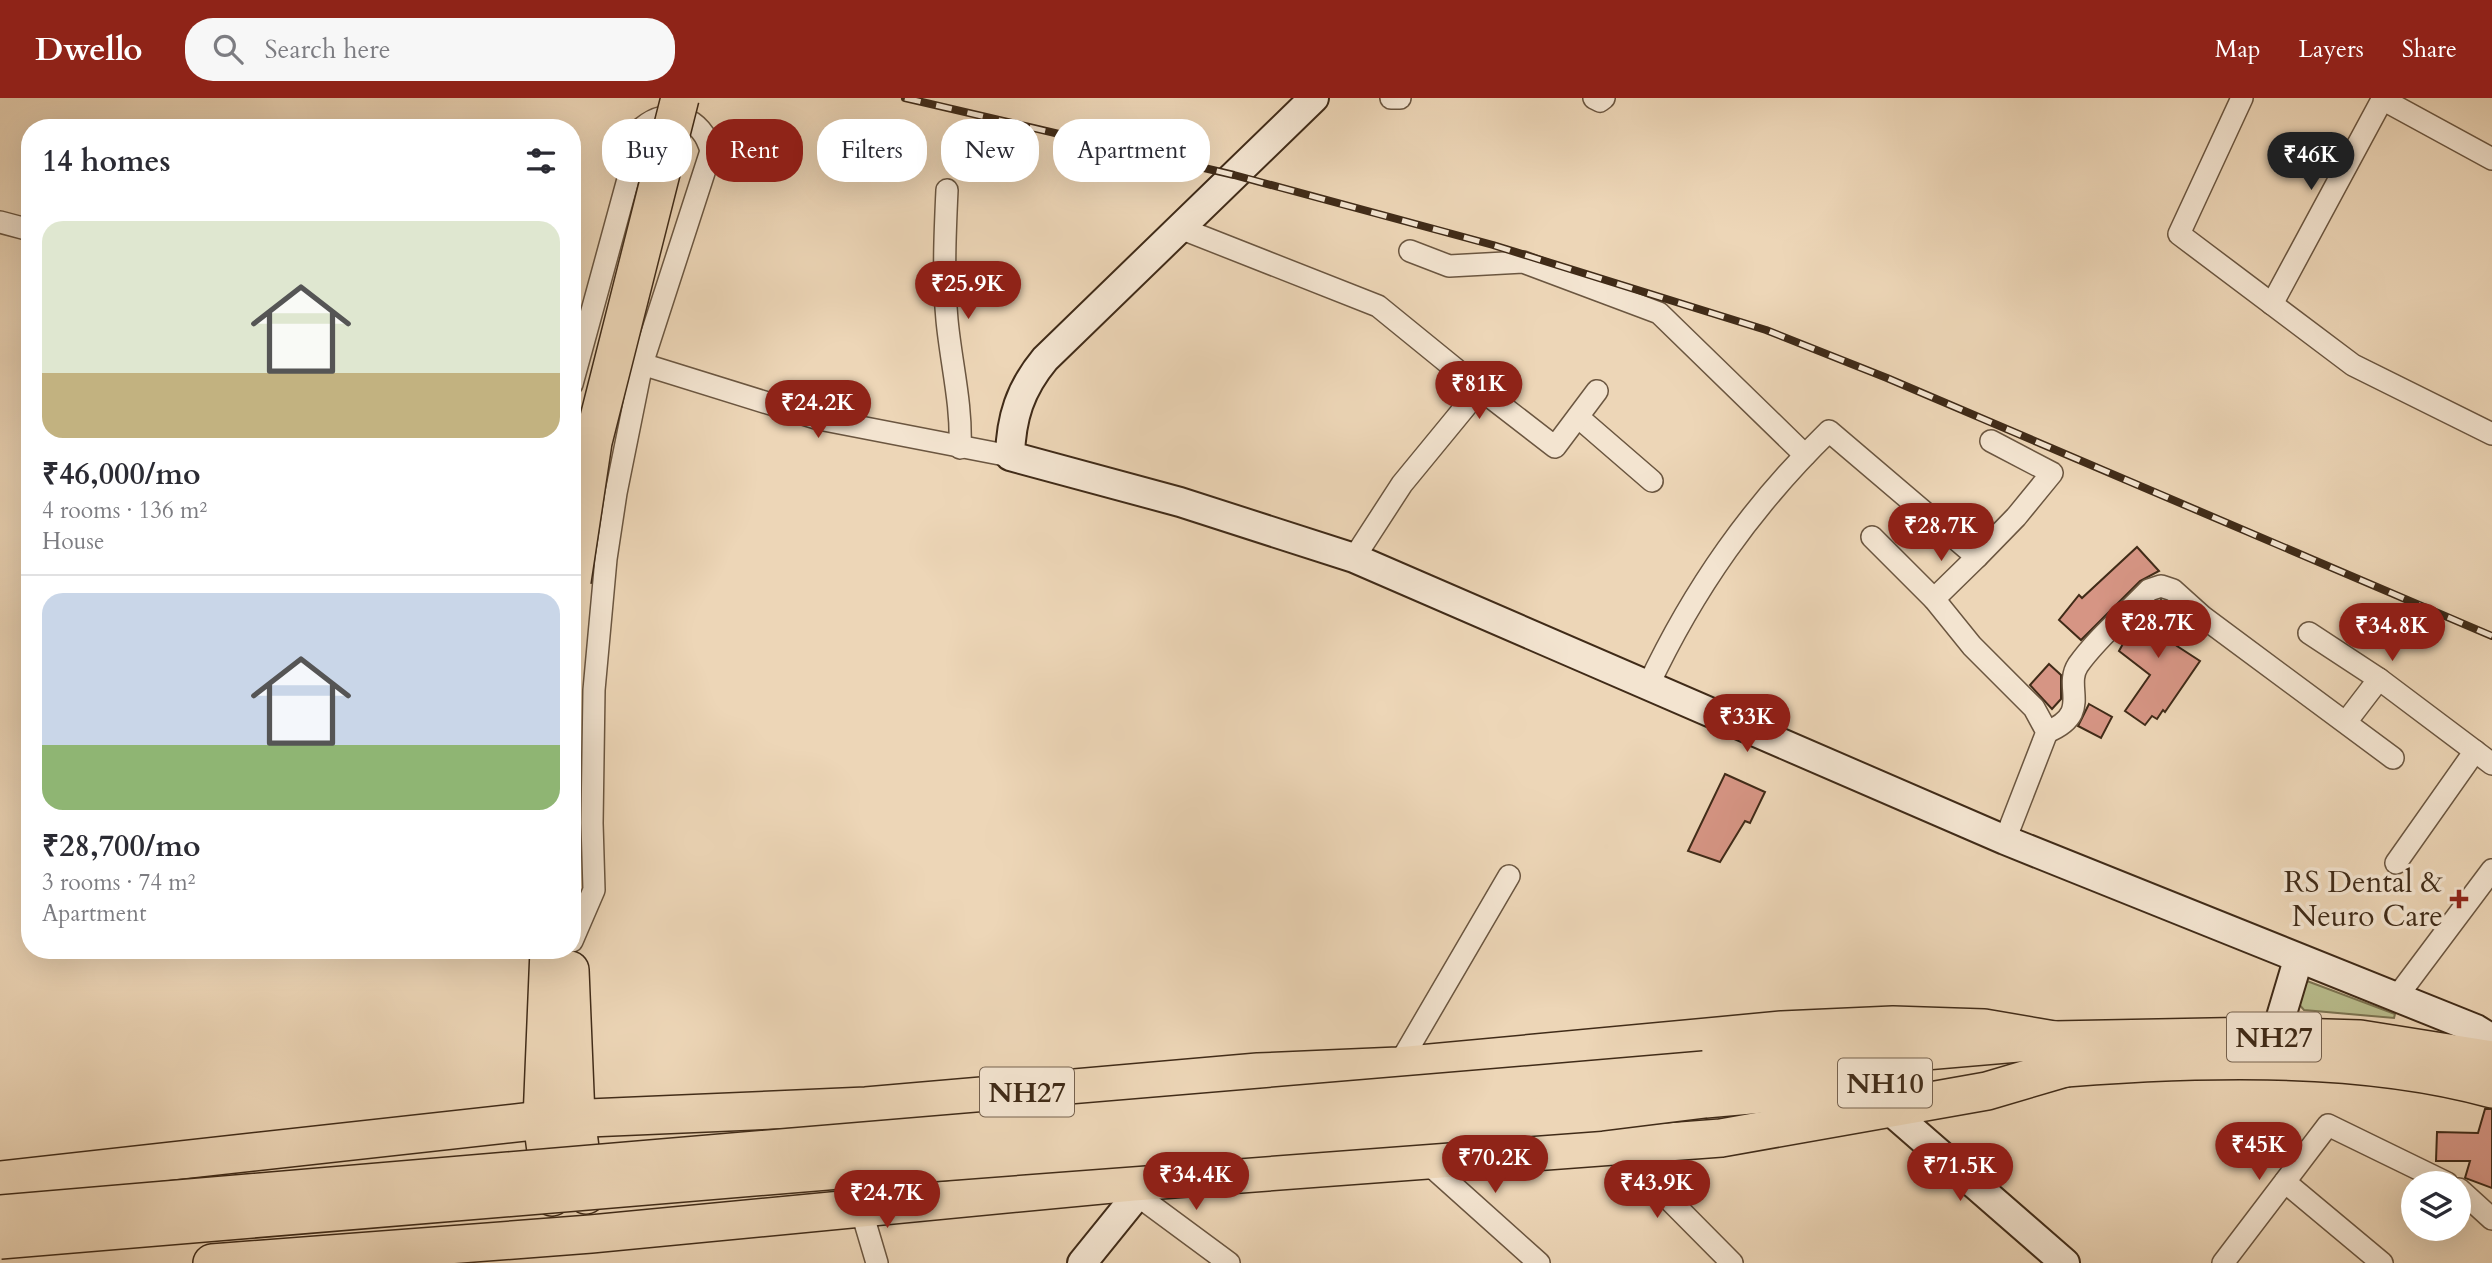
<!DOCTYPE html>
<meta charset="utf-8">
<style>
:root{--surface:#fff;--page:#f7f7f7;--text:#2b2b33;--muted:#7c7c81;--line:#e1e1e2;--accent:#8f2418}
body{margin:0;font-family:Cardo,serif;background:var(--page);color:var(--text);height:100vh;display:flex;flex-direction:column;font-size:26px;white-space:nowrap}
*{box-sizing:border-box;margin:0}
p{font-size:23px;color:var(--muted)}
.icon{flex:none;width:38px;height:38px;fill:none;stroke:currentColor;stroke-width:2;stroke-linecap:round;stroke-linejoin:round}
.map{position:relative;flex:1;overflow:hidden}
.details{position:absolute;left:21px;top:21px;width:560px;height:840px;display:flex;flex-direction:column;background:var(--surface);border-radius:28px;box-shadow:0 7px 28px #0002}
.details>*{flex:none}
.hud{position:absolute;left:602px;top:21px;width:665px;height:63px;display:flex;gap:14px}
.buttons{position:absolute;left:2401px;top:1073px;display:grid;gap:14px}
.buttons a{display:grid;place-items:center;width:70px;height:70px;border-radius:50%;background:var(--surface);box-shadow:0 7px 28px #0002;font-size:35px}
.price{position:absolute;translate:-50% -60px;padding:0 16px;border-radius:24px;background:var(--accent);color:#fff;font-size:23px;line-height:46px;filter:drop-shadow(0 2px 4px #0008)}
.price::after{content:'';position:absolute;left:50%;top:42px;width:21px;height:16px;margin-left:-10px;background:inherit;clip-path:polygon(0 0,100% 0,50% 100%)}
.price.current{background:#222;color:#fff}
ul{padding:0;list-style:none}
li{display:grid;align-content:center;gap:14px;height:371px;padding:0 21px}
li+li{border-top:2px solid var(--line)}
li span{display:grid;place-items:center;height:217px;border-radius:21px;color:#555}
li>.icon{margin-inline-start:auto}
span .icon{width:126px;height:126px;fill:#fffc;stroke-width:1}
li b{font-size:30px}
h2{display:flex;justify-content:space-between;align-items:center;height:84px;padding:0 21px;font-size:30px}
.tag{padding:0 24px;border-radius:28px;background:var(--surface);box-shadow:0 7px 28px #0002;font-size:24px;line-height:63px}
.tag.current{background:var(--accent);color:#fff}
header{display:flex;align-items:center;gap:42px;box-sizing:border-box;height:98px;padding:0 35px;background:var(--accent);color:#fff}
header strong{font-size:33px}
nav{display:flex;gap:38px;margin-inline-start:auto;font-size:24px}
.search{width:490px;height:63px;background:var(--page);display:flex;align-items:center;gap:18px;box-sizing:border-box;padding:0 24px;border-radius:28px;color:var(--muted);font-size:26px}
.map>svg:first-child{display:block}
.green{fill:#b9bd8d;stroke:#7c7452;stroke-width:2}
.building{fill:#d69584;stroke:#402b18;stroke-width:2}
.lines{fill:none;stroke-linecap:round;stroke-linejoin:round}
.street-casing{stroke:#6b5640;stroke-width:24}
.secondary-casing{stroke:#402b18;stroke-width:32}
.highway-casing{stroke:#402b18;stroke-width:40}
.street{stroke:#f3e4d0;stroke-width:21}
.secondary{stroke:#f3e4d0;stroke-width:28}
.highway{stroke:#edd6b7;stroke-width:37}
.rail-casing{stroke:#402b18;stroke-width:8}
.rail{stroke:#f3e4d0;stroke-width:5;stroke-dasharray:16;stroke-linecap:butt}
.highway-bridge-casing{stroke:#402b18;stroke-width:40;stroke-linecap:butt}
.highway-bridge{stroke:#edd6b7;stroke-width:37}
.poi-dot{fill:#8f2418;stroke:#f3e4d0;stroke-width:2.5}
.labels{text-anchor:middle;stroke-width:7;stroke-linejoin:round;paint-order:stroke}
.shield{fill:#f3e4d0;stroke:#76624f;stroke-width:2}
.shield-label{font-size:28px;font-weight:bold;fill:#402b18}
.poi-label{font-size:30px;fill:#402b18;stroke:#f3e4d0;text-anchor:end}
</style>
<header>
<strong>Dwello</strong>
<div class="search"><svg class="icon" aria-label="search" viewBox="0 0 24 24"><circle cx="10" cy="10" r="6"/><path d="M15 15l6 6"/></svg>Search here</div>
<nav><a>Map</a><a>Layers</a><a>Share</a></nav>
</header>
<div class="map">
<svg width="2492" height="1165" viewBox="0 0 2492 1165">
<rect width="100%" height="100%" fill="#edd6b7"/>
<filter id="stains"><feTurbulence type="fractalNoise" baseFrequency=".00286" numOctaves="4"/><feColorMatrix values="0 0 0 0 .2 0 0 0 0 .09 0 0 0 0 .02 0 0 0 .5 -.17"/></filter>
<radialGradient id="worn" r=".72"><stop offset=".6" stop-color="#630" stop-opacity="0"/><stop offset="1" stop-color="#630" stop-opacity=".3"/></radialGradient>
<polygon class="green" points="2307,883 2395,916 2394,920 2304,912 2297,904 2301,885"/>
<g class="building">
<polygon points="2137,449 2159,473 2140,483 2081,542 2059,522 2079,497 2082,500"/>
<polygon points="2161,502 2192,527 2177,548 2200,563 2165,614 2163,612 2157,621 2152,618 2145,627 2125,613 2150,577 2119,553 2130,533 2127,532"/>
<polygon points="2049,566 2061,577 2061,601 2052,611 2030,587"/>
<polygon points="2089,606 2112,619 2101,640 2078,628"/>
<polygon points="1725,676 1765,694 1750,725 1745,723 1720,764 1688,753"/>
<polygon points="2485,1011 2492,1011 2492,1090 2465,1080 2470,1063 2436,1063 2437,1034 2478,1035"/>
</g>
<g class="lines">
<g class="street-casing">
<g id="street">
<polyline points="1391,0 1400,0"/>
<polyline points="1594,0 1600,3 1604,0"/>
<polyline points="2242,0 2179,136 2353,267 2492,336"/>
<polyline points="2382,1 2492,61"/>
<path d="M947,92c-2,43 -4,86 0,130 4,43 15,84 13,128"/>
<polyline points="0,124 30,132"/>
<polyline points="1180,130 1378,208 1480,291"/>
<polyline points="1410,153 1449,168 1523,164 1659,215 1805,357"/>
<polyline points="2272,206 2383,0"/>
<polyline points="642,266 819,321 1010,358"/>
<path d="M572,286l70,-256c27,-23 60,-11 69,23l-69,213 -26,129 -10,66 -12,131 -2,133 2,67 -22,51"/>
<polyline points="1578,319 1652,383"/>
<polyline points="1872,439 1934,501 1972,548 2034,610 2047,634 2005,742"/>
<polyline points="1354,460 1402,386 1480,291 1555,349 1597,293"/>
<polyline points="1934,501 1977,459"/>
<polyline points="2309,535 2379,581 2346,624"/>
<polyline points="2379,581 2492,666"/>
<path d="M1648,588c46,-98 104,-180 181,-255l148,126 39,-40 36,-44 -61,-32"/>
<path d="M2047,634c46,-19 16,-44 31,-67 19,-27 48,-51 71,-75l12,-4 12,4 30,27 190,141"/>
<polyline points="2396,765 2475,653"/>
<polyline points="2396,900 2492,772"/>
<polyline points="1398,968 1509,778"/>
<polyline points="1616,1048 1732,1165"/>
<polyline points="1423,1061 1539,1165"/>
<polyline points="2285,1084 2382,1165"/>
<polyline points="2459,1091 2492,1121"/>
<polyline points="1137,1097 1229,1165"/>
<polyline points="861,1111 877,1165"/>
<polyline points="2223,1165 2328,1027 2447,1085"/>
</g>
</g>
<g class="secondary-casing">
<g id="secondary">
<path d="M1314,0l-269,261c-25,30 -34,59 -35,97l170,46 174,56 651,282 471,189 16,10"/>
<polyline points="2275,939 2298,862"/>
<polyline points="1886,1009 2065,1165"/>
<polyline points="1082,1165 1137,1097 1133,1084"/>
</g>
</g>
<g class="highway-casing">
<g id="highway">
<polyline points="549,852 542,1022 552,1099"/>
<polyline points="570,872 576,1019 586,1097"/>
<polyline points="1704,972 2054,942 2263,938 2360,941 2492,962"/>
<path d="M2041,972c141,-12 314,-19 451,19"/>
<polyline points="1705,1001 1909,983"/>
<polyline points="0,1082 542,1022 866,1008 1258,974 1398,968 1782,932 1893,927 1984,930 2054,942"/>
<polyline points="212,1165 591,1136 1133,1084 1721,1040 1987,993 2065,970"/>
</g>
</g>
<use href="#street" class="street"/>
<use href="#secondary" class="secondary"/>
<use href="#highway" class="highway"/>
<g class="rail-casing">
<polyline id="rail" points="905,0 1234,77 1493,147 1766,232 1887,280 2492,538"/>
</g>
<use href="#rail" class="rail"/>
<g class="highway-bridge-casing">
<g id="highway-bridge">
<polyline points="572,483 593,344 680,0"/>
<polyline points="0,1116 1704,972"/>
<polyline points="0,1142 875,1069 1600,1014 1705,1001"/>
</g>
</g>
<use href="#highway-bridge" class="highway-bridge"/>
</g>
<path class="poi-dot" d="M2455.5 790.5h7v7h7v7h-7v7h-7v-7h-7v-7h7z"/>
<g class="labels">
<g class="shield">
<rect x="2227" y="914.5" width="94" height="49" rx="5"/>
<rect x="1838" y="960.5" width="94" height="49" rx="5"/>
<rect x="980" y="969.5" width="94" height="49" rx="5"/>
</g>
<g class="shield-label">
<text x="2274" y="949">NH27</text>
<text x="1885" y="995">NH10</text>
<text x="1027" y="1004">NH27</text>
</g>
<g class="poi-label">
<text x="2443" y="794">RS Dental &amp;<tspan x="2443" dy="34">Neuro Care</tspan></text>
</g>
</g>
<rect width="100%" height="100%" filter="url(#stains)"/>
<rect width="100%" height="100%" fill="url(#worn)"/>
</svg>
<div class="buttons">
<a><svg class="icon" aria-label="layers" viewBox="0 0 24 24"><path d="M12 4l9 5-9 5-9-5zM3 14l9 5 9-5"/></svg></a>
</div>
<b class="price current" style="left:2311px;top:94px">₹46K</b>
<b class="price" style="left:968px;top:223px">₹25.9K</b>
<b class="price" style="left:1479px;top:323px">₹81K</b>
<b class="price" style="left:818px;top:342px">₹24.2K</b>
<b class="price" style="left:1941px;top:465px">₹28.7K</b>
<b class="price" style="left:2158px;top:562px">₹28.7K</b>
<b class="price" style="left:2392px;top:565px">₹34.8K</b>
<b class="price" style="left:1747px;top:656px">₹33K</b>
<b class="price" style="left:2259px;top:1084px">₹45K</b>
<b class="price" style="left:1495px;top:1097px">₹70.2K</b>
<b class="price" style="left:1960px;top:1105px">₹71.5K</b>
<b class="price" style="left:1196px;top:1114px">₹34.4K</b>
<b class="price" style="left:1657px;top:1122px">₹43.9K</b>
<b class="price" style="left:887px;top:1132px">₹24.7K</b>
<div class="hud">
<a class="tag">Buy</a>
<a class="tag current">Rent</a>
<a class="tag">Filters</a>
<a class="tag">New</a>
<a class="tag">Apartment</a>
</div>
<section class="details">
<h2>14 homes<svg class="icon" aria-label="filters" viewBox="0 0 24 24"><path d="M4 7h16M4 17h16"/><circle cx="9" cy="7" r="2"/><circle cx="15" cy="17" r="2"/></svg></h2>
<ul>
<li><span style="background:linear-gradient(#dfe7d0 70%,#c2b280 0)"><svg class="icon" aria-label="home" viewBox="0 0 24 24"><path d="M3 11l9-7 9 7M6 9v11h12V9"/></svg></span><div><b>₹46,000/mo</b><p>4 rooms · 136 m²</p><p>House</p></div></li>
<li><span style="background:linear-gradient(#c9d6e8 70%,#8fb573 0)"><svg class="icon" aria-label="home" viewBox="0 0 24 24"><path d="M3 11l9-7 9 7M6 9v11h12V9"/></svg></span><div><b>₹28,700/mo</b><p>3 rooms · 74 m²</p><p>Apartment</p></div></li>
</ul>
</section>
</div>
